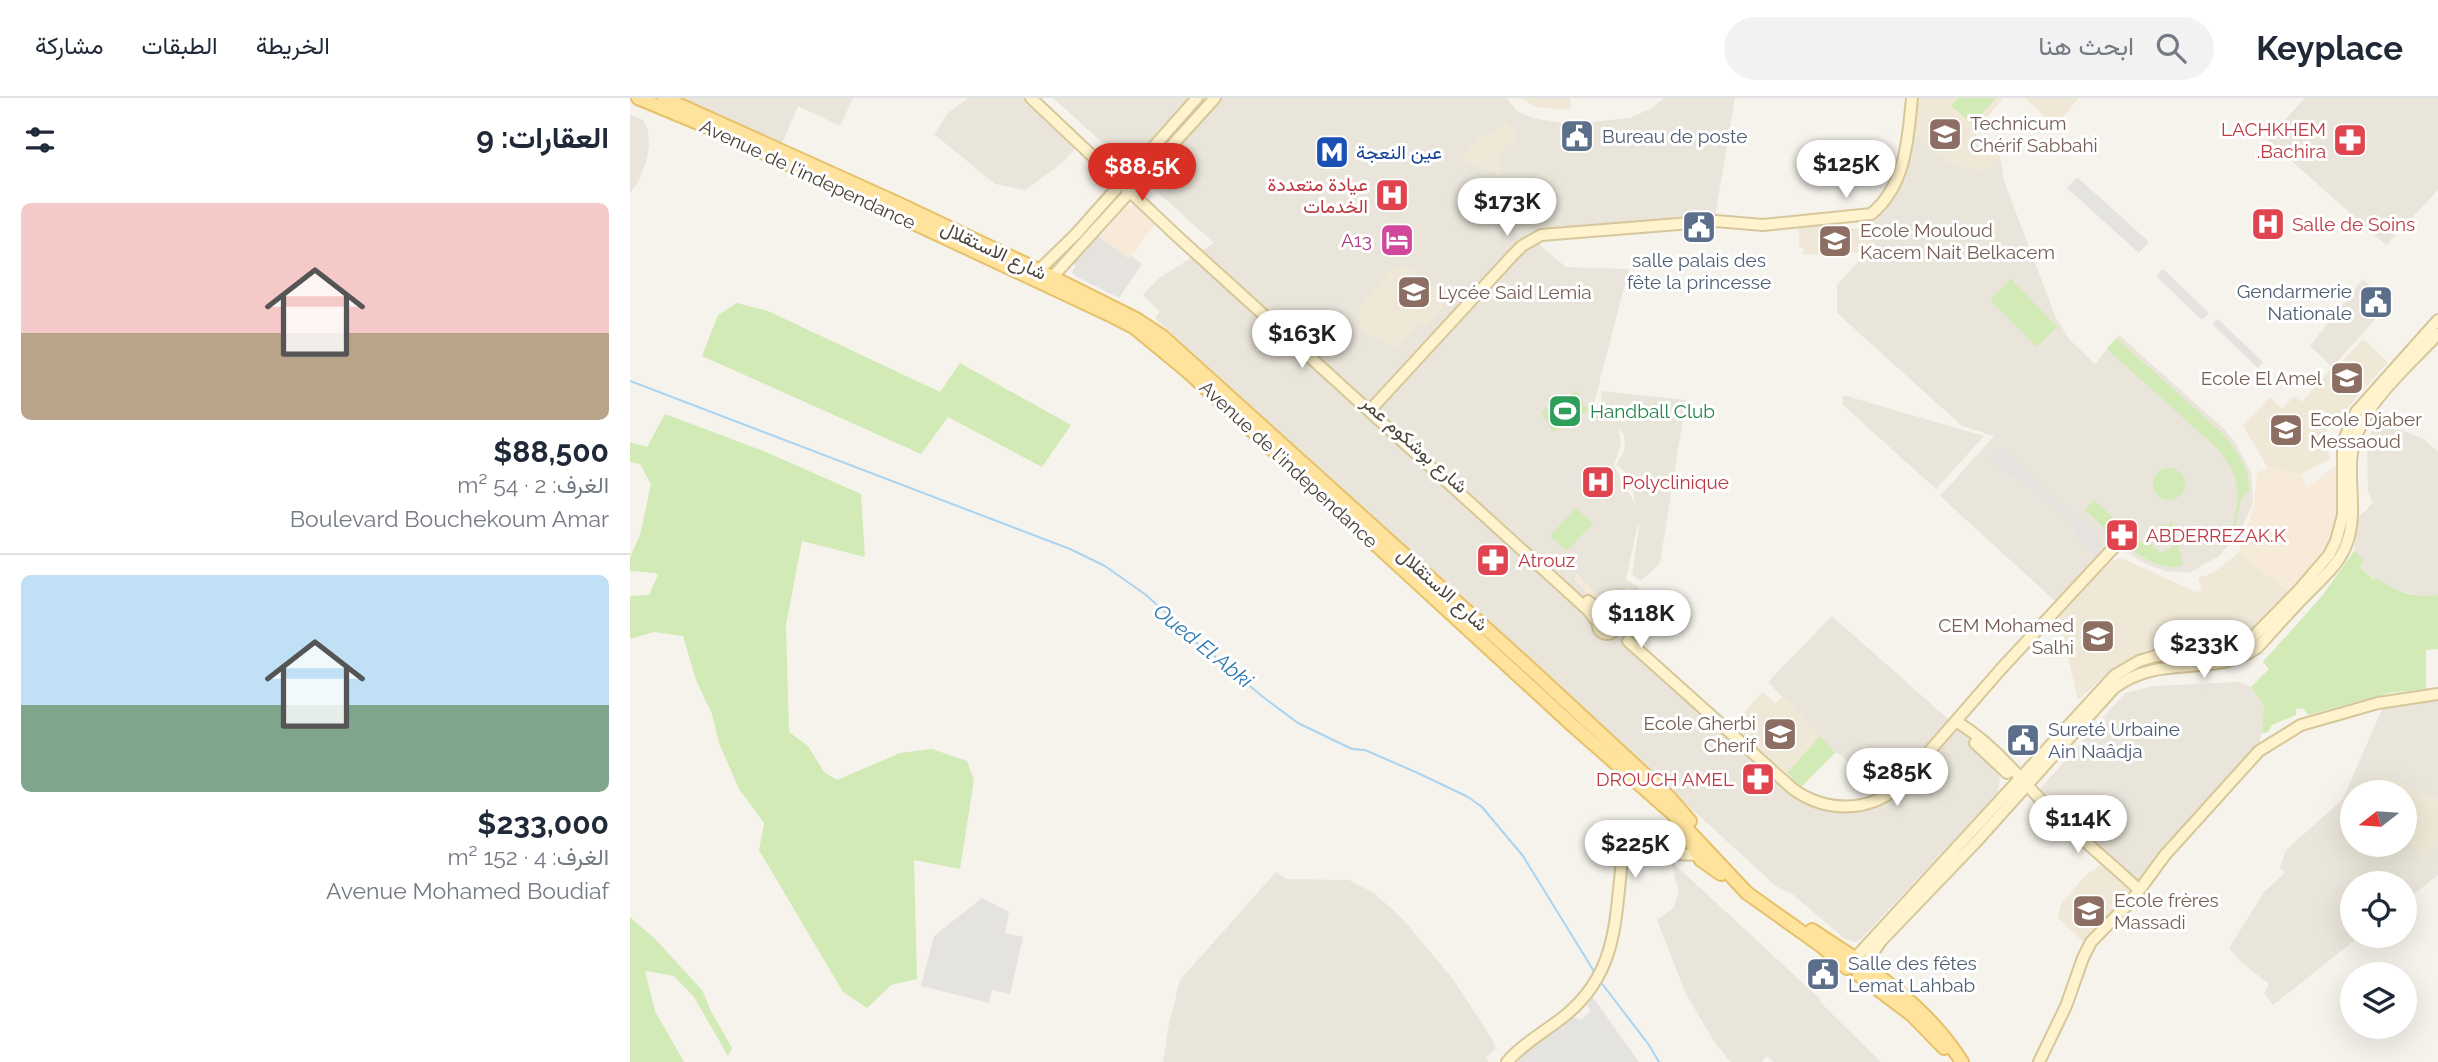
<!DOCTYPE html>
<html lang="ar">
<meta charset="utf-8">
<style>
:root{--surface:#fff;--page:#f2f2f3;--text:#1f2937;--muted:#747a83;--line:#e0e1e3;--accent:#d93025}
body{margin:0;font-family:Raleway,Vazirmatn,sans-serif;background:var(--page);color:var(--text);direction:rtl;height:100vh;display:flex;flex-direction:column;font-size:26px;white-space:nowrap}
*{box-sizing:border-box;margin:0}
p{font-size:23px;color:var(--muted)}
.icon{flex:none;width:38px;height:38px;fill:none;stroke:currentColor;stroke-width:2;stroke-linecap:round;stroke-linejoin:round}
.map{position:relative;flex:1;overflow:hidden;direction:ltr}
.drawer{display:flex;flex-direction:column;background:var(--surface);width:630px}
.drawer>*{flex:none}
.needle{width:46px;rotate:253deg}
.tools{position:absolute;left:1710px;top:682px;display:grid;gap:14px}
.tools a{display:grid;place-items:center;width:77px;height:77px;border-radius:50%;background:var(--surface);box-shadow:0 7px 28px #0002;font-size:35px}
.price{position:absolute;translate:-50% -60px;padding:0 16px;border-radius:24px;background:#fff;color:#222;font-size:23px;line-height:46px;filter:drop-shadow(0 2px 4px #0008)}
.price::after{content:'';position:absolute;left:50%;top:42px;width:21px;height:16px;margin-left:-10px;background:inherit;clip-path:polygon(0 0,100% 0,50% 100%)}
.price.on{background:var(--accent);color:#fff}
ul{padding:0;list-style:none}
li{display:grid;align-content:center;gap:14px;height:371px;padding:0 21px}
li+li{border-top:2px solid var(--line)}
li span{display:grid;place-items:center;height:217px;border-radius:10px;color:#555}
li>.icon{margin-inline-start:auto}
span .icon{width:126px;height:126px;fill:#fffc;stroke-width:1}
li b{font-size:30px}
h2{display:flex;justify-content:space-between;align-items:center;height:84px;padding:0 21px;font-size:30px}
header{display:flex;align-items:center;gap:42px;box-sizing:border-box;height:98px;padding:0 35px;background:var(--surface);border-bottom:2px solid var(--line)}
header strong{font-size:33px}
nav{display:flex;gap:38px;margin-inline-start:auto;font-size:24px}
.search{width:490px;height:63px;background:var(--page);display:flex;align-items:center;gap:18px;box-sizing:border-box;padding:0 24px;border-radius:38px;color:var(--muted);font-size:26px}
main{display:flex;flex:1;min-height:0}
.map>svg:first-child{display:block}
.residential{fill:#eae5da;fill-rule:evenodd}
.commercial{fill:#f7ead8}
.industrial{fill:#e6e2dd}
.education{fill:#efe8d6}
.green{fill:#d2eab5}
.parking{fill:#e5e3e0}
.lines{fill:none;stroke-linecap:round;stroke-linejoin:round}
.stream{stroke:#a9d4f2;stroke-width:2}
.secondary-casing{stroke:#d6c79b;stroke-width:14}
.primary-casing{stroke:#e6c16a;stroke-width:16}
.secondary{stroke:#fff3cd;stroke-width:10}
.primary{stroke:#ffe39c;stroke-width:12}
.labels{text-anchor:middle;stroke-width:6;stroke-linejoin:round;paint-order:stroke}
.education-label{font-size:19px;fill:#785e54;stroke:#fff;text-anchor:start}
.health-label{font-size:19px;fill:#be3a42;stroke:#fff;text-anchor:start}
.service-label{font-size:19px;fill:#4e5e75;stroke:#fff;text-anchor:start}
.transit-label{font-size:19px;fill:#164399;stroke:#fff;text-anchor:start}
.street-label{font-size:19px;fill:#4b4439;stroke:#fff}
.hotel-label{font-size:19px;fill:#b23c85;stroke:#fff;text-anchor:end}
.leisure-label{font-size:19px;fill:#27864d;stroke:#fff;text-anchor:start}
.water-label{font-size:21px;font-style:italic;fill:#2e7ab2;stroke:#fff}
</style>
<header>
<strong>Keyplace</strong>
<div class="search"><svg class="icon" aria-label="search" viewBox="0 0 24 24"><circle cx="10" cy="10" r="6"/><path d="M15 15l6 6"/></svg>ابحث هنا</div>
<nav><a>الخريطة</a><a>الطبقات</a><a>مشاركة</a></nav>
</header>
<main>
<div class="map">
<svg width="1808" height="964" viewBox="0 0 1808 964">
<rect width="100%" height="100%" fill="#f6f3ec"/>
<g class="residential">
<polygon points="52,0 223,0 210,28 168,8 152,45"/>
<polygon points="338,0 395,0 448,48 431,66 395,92 365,86 304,36 318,15"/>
<path d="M423,0h454l9,12 16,8 29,5h20l49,-5 22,-10 12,-10h71l-21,124 -182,16 34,29 63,2 -36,138 9,7 -1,-23 85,9 -26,163 -19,18 -9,-6 7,-48 -1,-4 -12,56 13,9 -32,37 187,170 14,9 21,8 19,-2 37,-13 -47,-44h-3l-67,-71 64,-66 124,110 33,34 9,11 2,7 -2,15 -137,146 -5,3 -11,-3 -54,-46 -14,-6 -622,-569 5,-6 -17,-17 15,-16 56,-36zM988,331l6,5 1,15 -9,16 17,13 -2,5 5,23 -22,-41 7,-21z"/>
<polygon points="1675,0 1808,0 1808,92 1756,147 1637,41"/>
<polygon points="0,16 13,22 18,32 19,48 16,64 8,84 0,95"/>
<polygon points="1284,34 1286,38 1357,72 1370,58 1374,83 1426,220 1439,241 1465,266 1489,237 1593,330 1606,346 1621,374 1623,405 1610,434 1589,458 1559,475 1535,473 1514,465 1492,451 1435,512 1310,398 1364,338 1332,328 1207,215 1207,187 1237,154 1241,137 1231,130 1253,115 1264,100"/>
<polygon points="1733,181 1754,200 1755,198 1761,204 1702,269 1680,248"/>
<polygon points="1213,297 1354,338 1306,391 1213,307"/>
<polygon points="1751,324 1794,341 1808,354 1808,497 1795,499 1761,491 1746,481 1745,482 1730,469 1734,462 1724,453 1728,420 1743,405 1738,394 1737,343 1740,336"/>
<polygon points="1610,584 1621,589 1634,608 1635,620 1629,647 1530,755 1507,786 1403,699 1495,595 1523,588"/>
<path d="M1808,600v177l-33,26 -1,-17h-52v52h8l-87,69 -9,-12 5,-9 -28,-22 -12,-14 36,-57 20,-18 -5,-6 6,-17 56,-50 42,-95zM1722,695h52v52h-52z"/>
<polygon points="1041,763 1188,899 1193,907 1251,964 1144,964 1136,958 1132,964 1101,964 1097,960 1082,940 1056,896 1027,822 1044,809 1049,794"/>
<polygon points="646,774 657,781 719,782 744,795 772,820 823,881 863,943 865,951 856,960 859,964 533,964 539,926 550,882"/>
</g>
<g class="commercial">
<polygon points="506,105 528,122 499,161 470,139 496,109"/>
<polygon points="1707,367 1707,433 1701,447 1663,496 1608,455 1624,409 1627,375 1638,370 1671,376 1677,390"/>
<polygon points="947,476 964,494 974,498 985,498 998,488 1001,495 986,507 968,505 944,481"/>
</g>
<polygon class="industrial" points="467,137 499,161 501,158 512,166 489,200 445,178 442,174 445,168 443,166"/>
<g class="education">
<polygon points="891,0 940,0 940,12 905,9"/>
<polygon points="1286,0 1373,0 1344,35 1370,58 1357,72 1334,71 1316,64 1291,44 1284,34"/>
<polygon points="1395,0 1449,0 1425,28"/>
<polygon points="875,23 885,33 885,46 878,47 870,59 871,74 876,80 832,62 847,40 867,34"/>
<polygon points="1209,125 1210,131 1231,130 1241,137 1241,151 1237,151 1237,154 1173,157 1173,150 1169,149 1169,127"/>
<polygon points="775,166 819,202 796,229 791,225 765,252 752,240 740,239 730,229 728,210 763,169 769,170"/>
<polygon points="1733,241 1758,264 1694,336 1700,361 1671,376 1638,370 1613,328 1640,299 1652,311 1664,298 1672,304 1702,269 1705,271"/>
<polygon points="1608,455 1663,496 1617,535 1599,545 1588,549 1531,552 1508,557 1485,569 1448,602 1429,519 1479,465 1488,460 1496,462 1566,494 1572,493 1568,480 1583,475"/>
<polygon points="1133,593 1145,606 1153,598 1190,638 1157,675 1108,634 1108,622"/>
<polygon points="1750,677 1808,701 1808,748 1791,760 1775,741 1774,695 1744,695"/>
<polygon points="1472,766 1503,797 1456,846 1428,820 1431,806 1455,778"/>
</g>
<g class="green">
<polygon points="1328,0 1366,0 1343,26 1321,8"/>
<polygon points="1381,181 1427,229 1407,249 1360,202"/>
<polygon points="107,205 138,213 310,294 330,265 441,327 412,369 318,319 291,356 72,258 88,217"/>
<path d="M1486,240l106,95 19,26 7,16 1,16 -8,8 -7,35h-3c9,-36 12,-53 -12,-84l-112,-101z"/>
<polygon points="946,293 958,313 923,334 911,314"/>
<polygon points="35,316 136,354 231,396 235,459 172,443 156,527 159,634 178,648 194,674 207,682 270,655 302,651 337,663 344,682 330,771 284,762 287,881 261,887 237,910 213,894 129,752 134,725 109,691 89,645 82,616 66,582 53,538 24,534 0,541 0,498 19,497 28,477 25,475 0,473 0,459 10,437 21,386 10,366 0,364 0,344 17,349"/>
<circle cx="1539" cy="386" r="16"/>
<path d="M1464,402l46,42h8l12,11 10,-4 5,-7v-4l-14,-14 8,1 3,-4 11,44c-28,13 -79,-37 -98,-55z"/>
<polygon points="946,410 963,425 937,453 920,438"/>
<path d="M1724,453l10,9 -4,7 14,13 2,-2c18,13 39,21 62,17v54l-12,1v39l-37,4 -81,22 -5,-7 -7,1v6l-24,10 -4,7 -6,1 2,-27 -13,-19 18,-18 -6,-7 59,-66z"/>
<polygon points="1190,638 1205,655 1171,689 1157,675"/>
<polygon points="0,819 25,841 72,892 81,913 102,950 98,958 64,899 44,878 15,873 25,913 54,964 0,964"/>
</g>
<g class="parking">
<polygon points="1447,79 1519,144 1509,155 1437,90"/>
<polygon points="1533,171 1579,215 1572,222 1526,178"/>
<polygon points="1588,221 1633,264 1628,270 1582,226"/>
<polygon points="1370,351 1375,353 1470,441 1471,451 1466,457 1445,438 1446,433 1443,429 1390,379 1383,379 1361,359"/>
<polygon points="352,800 379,814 375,835 393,839 380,896 362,892 359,905 291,888 304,838"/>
<polygon points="962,898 1009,964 888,964 886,962 939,918 951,922 960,913 957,905"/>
</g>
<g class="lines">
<g class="stream">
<polyline points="0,283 440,451 475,468 516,497 552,529 563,544 570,546 633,599 668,625 722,651 735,652 790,676 838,699 852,709 893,758 965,875"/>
<polyline points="970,883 1019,947 1029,964"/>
</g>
<g class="secondary-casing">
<g id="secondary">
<polyline points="401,0 548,139 958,512 968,525"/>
<polyline points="403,178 446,136 567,0"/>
<polyline points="417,185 585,0"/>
<path d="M744,308l138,-150 10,-10 19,-11 175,-14 47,4 108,-11c35,-28 37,-76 41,-116"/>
<polyline points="958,503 978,518"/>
<circle cx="977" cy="527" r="9"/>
<path d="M998,543l165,148c33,24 78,24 108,-5l100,-115 116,-125"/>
<path d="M1327,624c32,19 57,49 82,76 31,32 67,61 99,91"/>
<polyline points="1345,645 1377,675"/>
<polyline points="1227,858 1485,577 1509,563 1526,558 1580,557 1605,551 1618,544 1668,493 1699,457 1706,443 1713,417 1713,351 1715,339 1726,314 1808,222"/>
<path d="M1236,865l15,-22 95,-99 138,-154c48,-36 98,-9 143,-40 16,-17 31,-35 47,-51 15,-16 32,-29 41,-49 12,-28 5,-55 6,-84 1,-53 54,-94 87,-130"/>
<path d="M877,964c16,-19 41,-32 60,-48 50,-42 48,-93 55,-153 1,-11 2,-23 15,-24l38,17 22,1"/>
<polyline points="1409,964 1436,908 1453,860 1461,844 1502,802 1535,757 1629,653 1671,627 1748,605 1808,596"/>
</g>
</g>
<g class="primary-casing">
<g id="primary">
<polyline points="8,0 85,32 480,217 505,230 556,272 940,625 1042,715 1117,795 1190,847 1217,870"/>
<polyline points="34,0 267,105 400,168 506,221 532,238 902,572 1040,700 1060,723"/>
<polyline points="1057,739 1071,762 1091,776"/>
<polyline points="1182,832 1223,859"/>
<path d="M1237,869c37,28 70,55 95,95"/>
<polyline points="1229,877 1282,917 1314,950"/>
</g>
</g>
<use href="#secondary" class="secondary"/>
<use href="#primary" class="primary"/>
</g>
<defs>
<g id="school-square" transform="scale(1.75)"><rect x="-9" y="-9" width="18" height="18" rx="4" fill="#8d6e63" stroke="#fff"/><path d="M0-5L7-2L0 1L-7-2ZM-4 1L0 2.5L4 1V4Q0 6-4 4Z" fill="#fff"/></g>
<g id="civic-square" transform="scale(1.75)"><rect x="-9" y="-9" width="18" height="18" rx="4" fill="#5c6f8a" stroke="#fff"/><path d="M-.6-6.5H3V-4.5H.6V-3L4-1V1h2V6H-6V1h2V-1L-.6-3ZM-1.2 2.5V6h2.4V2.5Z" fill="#fff"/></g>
<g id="pharmacy-square" transform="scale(1.75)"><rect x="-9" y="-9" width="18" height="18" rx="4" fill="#e0444e" stroke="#fff"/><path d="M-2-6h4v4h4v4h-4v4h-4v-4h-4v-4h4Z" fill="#fff"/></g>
<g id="metro-square" transform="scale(1.75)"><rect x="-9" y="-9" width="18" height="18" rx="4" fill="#1a4fb4" stroke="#fff"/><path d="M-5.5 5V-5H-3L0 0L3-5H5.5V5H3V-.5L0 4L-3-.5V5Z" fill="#fff"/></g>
<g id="hospital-square" transform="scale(1.75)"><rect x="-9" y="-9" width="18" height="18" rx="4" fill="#e0444e" stroke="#fff"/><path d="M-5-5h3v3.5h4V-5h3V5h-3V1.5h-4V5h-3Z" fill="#fff"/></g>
<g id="hotel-square" transform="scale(1.75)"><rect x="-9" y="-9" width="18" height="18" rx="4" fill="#d1479c" stroke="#fff"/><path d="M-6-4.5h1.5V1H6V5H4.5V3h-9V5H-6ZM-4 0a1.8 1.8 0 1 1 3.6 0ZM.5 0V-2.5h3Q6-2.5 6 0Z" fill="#fff"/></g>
<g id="stadium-square" transform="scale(1.75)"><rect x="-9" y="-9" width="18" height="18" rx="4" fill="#2e9e5b" stroke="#fff"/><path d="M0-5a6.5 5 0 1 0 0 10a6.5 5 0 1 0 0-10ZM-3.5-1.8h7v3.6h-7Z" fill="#fff"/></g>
</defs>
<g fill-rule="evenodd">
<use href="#school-square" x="1315" y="36"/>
<use href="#civic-square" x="947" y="38"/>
<use href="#pharmacy-square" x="1720" y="42"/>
<use href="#metro-square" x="702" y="54"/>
<use href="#hospital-square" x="762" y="97"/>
<use href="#hospital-square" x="1638" y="126"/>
<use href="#civic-square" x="1069" y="129"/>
<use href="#hotel-square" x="767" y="142"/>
<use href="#school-square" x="1205" y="143"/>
<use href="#school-square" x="784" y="194"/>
<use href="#civic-square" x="1746" y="204"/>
<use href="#school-square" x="1717" y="280"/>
<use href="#stadium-square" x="935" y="313"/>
<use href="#school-square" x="1656" y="332"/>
<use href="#hospital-square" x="968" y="384"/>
<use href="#pharmacy-square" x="1492" y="437"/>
<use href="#pharmacy-square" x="863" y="462"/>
<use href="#school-square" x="1468" y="538"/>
<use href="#school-square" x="1150" y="636"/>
<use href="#civic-square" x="1393" y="642"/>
<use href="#pharmacy-square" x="1128" y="681"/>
<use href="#school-square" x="1459" y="813"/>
<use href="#civic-square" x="1193" y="876"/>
</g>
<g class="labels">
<g class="education-label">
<text x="1340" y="32">Technicum<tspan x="1340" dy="22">Chérif Sabbahi</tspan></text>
<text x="1230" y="139">Ecole Mouloud<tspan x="1230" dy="22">Kacem Nait Belkacem</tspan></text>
<text x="808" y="201">Lycée Said Lemia</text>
<text x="1692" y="287" text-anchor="end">Ecole El Amel</text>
<text x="1680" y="328">Ecole Djaber<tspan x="1680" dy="22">Messaoud</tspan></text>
<text x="1444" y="534" text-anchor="end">CEM Mohamed<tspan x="1444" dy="22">Salhi</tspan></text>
<text x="1126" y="632" text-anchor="end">Ecole Gherbi<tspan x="1126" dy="22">Cherif</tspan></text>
<text x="1484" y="809">Ecole frères<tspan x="1484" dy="22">Massadi</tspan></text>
</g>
<g class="health-label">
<text x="1696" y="38" text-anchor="end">LACHKHEM<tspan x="1696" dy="22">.Bachira</tspan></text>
<text x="738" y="93" text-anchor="end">عيادة متعددة<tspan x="738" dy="22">الخدمات</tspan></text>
<text x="1662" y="133">Salle de Soins</text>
<text x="992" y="391">Polyclinique</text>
<text x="1516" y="444">ABDERREZAK.K</text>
<text x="888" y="469">Atrouz</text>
<text x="1104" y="688" text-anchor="end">DROUCH AMEL</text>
</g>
<g class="service-label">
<text x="972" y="45">Bureau de poste</text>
<text x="1069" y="169" text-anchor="middle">salle palais des<tspan x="1069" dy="22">fête la princesse</tspan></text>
<text x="1722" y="200" text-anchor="end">Gendarmerie<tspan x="1722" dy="22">Nationale</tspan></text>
<text x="1418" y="638">Sureté Urbaine<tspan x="1418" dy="22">Ain Naâdja</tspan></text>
<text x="1218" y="872">Salle des fêtes<tspan x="1218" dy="22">Lemat Lahbab</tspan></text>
</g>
<g class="transit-label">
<text x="726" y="61">عين النعجة</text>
</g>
<g class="street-label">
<text transform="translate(178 76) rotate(25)" y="7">Avenue de l'independance</text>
<text transform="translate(364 152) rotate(25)" y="7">شارع الاستقلال</text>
<text transform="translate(785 346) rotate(42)" y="7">شارع بوشكوم عمر</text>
<text transform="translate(659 366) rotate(43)" y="7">Avenue de l'independance</text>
<text transform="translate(813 491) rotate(42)" y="7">شارع الاستقلال</text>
</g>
<g class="hotel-label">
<text x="742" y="149">A13</text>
</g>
<g class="leisure-label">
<text x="960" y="320">Handball Club</text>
</g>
<g class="water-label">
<text transform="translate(573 548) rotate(39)" y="7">Oued El Abki</text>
</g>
</g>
</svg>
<div class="tools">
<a><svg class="needle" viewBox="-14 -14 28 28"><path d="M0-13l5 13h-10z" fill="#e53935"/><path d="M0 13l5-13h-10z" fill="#747a83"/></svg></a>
<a><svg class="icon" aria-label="locate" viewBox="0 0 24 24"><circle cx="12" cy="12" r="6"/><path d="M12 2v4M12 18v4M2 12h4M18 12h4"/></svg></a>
<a><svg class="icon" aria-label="layers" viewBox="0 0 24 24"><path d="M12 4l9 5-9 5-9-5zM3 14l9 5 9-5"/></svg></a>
</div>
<b class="price" style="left:1216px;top:102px">$125K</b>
<b class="price on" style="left:512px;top:105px">$88.5K</b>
<b class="price" style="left:877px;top:140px">$173K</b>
<b class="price" style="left:672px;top:272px">$163K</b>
<b class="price" style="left:1011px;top:552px">$118K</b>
<b class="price" style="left:1574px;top:582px">$233K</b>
<b class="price" style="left:1267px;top:710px">$285K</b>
<b class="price" style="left:1448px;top:757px">$114K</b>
<b class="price" style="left:1005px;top:782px">$225K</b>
</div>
<section class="drawer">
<h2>العقارات: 9<svg class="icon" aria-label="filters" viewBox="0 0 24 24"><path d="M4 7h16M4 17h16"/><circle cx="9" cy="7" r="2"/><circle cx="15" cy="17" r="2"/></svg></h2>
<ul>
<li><span style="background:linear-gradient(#f6c9c9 60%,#b9a48a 0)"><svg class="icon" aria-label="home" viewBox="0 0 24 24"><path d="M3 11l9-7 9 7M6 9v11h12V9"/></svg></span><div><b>$88,500</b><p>الغرف: 2 · 54 m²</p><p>Boulevard Bouchekoum Amar</p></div></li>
<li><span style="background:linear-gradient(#bfe0f5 60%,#7fa58c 0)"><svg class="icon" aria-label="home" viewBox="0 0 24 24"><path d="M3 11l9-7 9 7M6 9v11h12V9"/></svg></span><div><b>$233,000</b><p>الغرف: 4 · 152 m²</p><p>Avenue Mohamed Boudiaf</p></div></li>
</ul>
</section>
</main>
